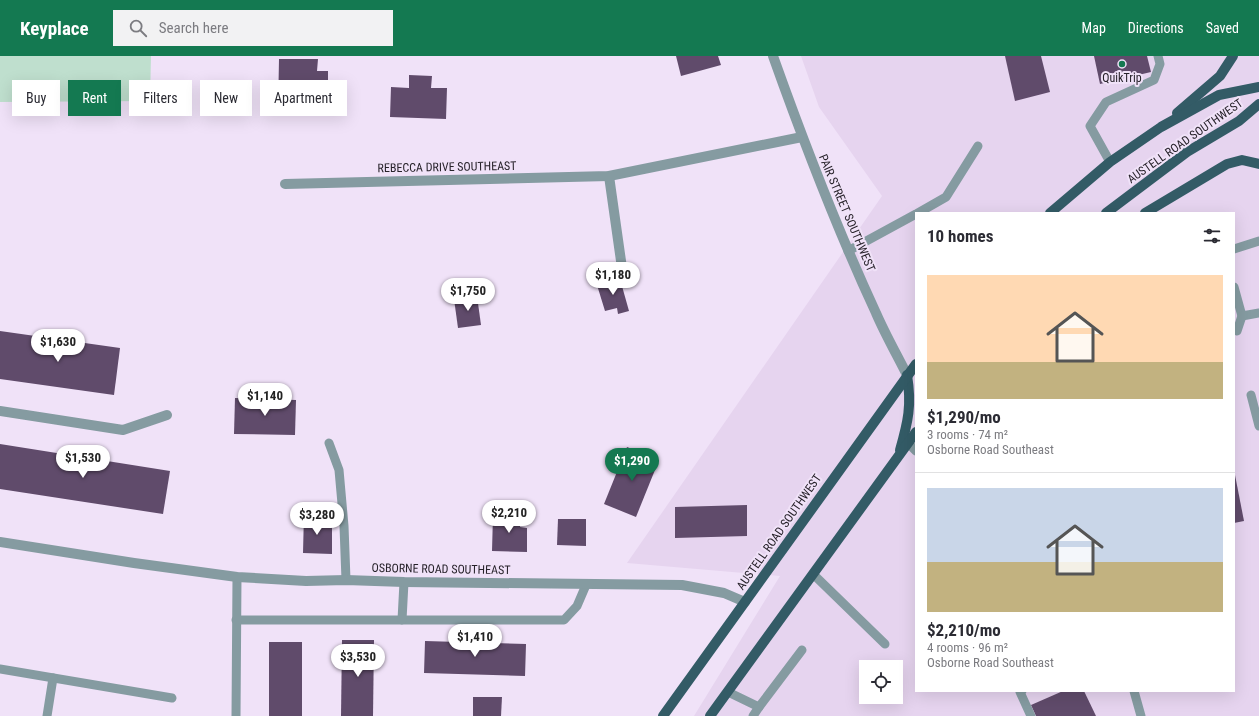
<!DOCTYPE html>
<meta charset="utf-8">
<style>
:root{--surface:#fff;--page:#f2f2f3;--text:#2b2b33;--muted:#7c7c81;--line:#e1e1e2;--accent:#147951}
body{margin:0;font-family:"Roboto Condensed",sans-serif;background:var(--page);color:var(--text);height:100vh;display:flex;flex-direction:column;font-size:15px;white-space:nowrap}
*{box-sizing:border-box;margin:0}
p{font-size:13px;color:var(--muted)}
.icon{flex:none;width:22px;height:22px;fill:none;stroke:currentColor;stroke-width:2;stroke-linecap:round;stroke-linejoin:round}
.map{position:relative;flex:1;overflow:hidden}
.details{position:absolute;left:915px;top:156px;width:320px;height:480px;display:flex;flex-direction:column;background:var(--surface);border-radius:0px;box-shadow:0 4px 16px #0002}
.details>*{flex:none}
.guide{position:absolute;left:12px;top:24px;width:380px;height:36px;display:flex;gap:8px}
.tools{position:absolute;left:859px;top:604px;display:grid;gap:8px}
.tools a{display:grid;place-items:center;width:44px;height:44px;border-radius:0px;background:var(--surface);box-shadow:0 4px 16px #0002;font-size:20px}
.price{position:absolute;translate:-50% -34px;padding:0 9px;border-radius:14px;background:#fff;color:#222;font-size:13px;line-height:26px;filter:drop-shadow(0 1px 2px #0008)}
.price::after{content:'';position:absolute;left:50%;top:24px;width:12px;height:9px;margin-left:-6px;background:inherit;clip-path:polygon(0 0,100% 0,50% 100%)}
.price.current{background:var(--accent);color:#fff}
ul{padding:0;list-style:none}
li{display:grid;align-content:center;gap:8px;height:212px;padding:0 12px}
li+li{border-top:1px solid var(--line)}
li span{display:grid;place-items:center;height:124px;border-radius:0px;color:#555}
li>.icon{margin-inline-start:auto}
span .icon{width:72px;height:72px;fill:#fffc;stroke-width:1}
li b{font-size:17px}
h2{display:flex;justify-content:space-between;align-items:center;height:48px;padding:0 12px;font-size:17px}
.tag{padding:0 14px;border-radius:0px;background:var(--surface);box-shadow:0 4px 16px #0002;font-size:14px;line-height:36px}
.tag.current{background:var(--accent);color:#fff}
header{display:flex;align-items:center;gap:24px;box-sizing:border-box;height:56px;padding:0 20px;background:var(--accent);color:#fff}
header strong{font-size:19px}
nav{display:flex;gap:22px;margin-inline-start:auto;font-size:14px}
.search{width:280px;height:36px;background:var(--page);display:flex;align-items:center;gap:10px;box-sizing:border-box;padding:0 14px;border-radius:0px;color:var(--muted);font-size:15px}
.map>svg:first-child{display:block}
.built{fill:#e6d4ef;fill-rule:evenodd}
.green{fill:#bfdfce}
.building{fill:#604b6b}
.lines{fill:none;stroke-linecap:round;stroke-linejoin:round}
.service{stroke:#859ba1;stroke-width:9}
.minor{stroke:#859ba1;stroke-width:10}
.primary{stroke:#335b66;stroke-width:10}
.poi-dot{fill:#147951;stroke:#f0e2f8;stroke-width:1.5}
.labels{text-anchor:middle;stroke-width:4;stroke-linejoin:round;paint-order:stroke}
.poi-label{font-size:12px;fill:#27222a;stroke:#f0e2f8}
.street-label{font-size:12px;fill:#27222a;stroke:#f0e2f8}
</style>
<header>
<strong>Keyplace</strong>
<div class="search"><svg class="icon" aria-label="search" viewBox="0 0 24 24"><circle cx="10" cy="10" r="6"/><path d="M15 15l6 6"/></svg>Search here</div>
<nav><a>Map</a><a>Directions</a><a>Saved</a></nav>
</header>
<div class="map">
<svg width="1259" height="660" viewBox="0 0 1259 660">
<rect width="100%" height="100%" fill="#f0e2f8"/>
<path class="built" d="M801,0h458v660h-565l86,-140 -153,-13 255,-367 -63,-89zM916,157h318v478h-318zM866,611h30v30h-30z"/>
<polygon class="green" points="0,0 151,0 150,45 0,46"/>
<g class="building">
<polygon points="676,0 718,0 721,9 681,20"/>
<polygon points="1005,0 1041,0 1050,36 1015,45"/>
<polygon points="1094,0 1147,0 1151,16 1100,28"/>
<polygon points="279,3 318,3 317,15 328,15 328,56 278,56"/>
<polygon points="409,19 432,20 431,32 447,32 446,63 390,61 391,31 409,32"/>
<polygon points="620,223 629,255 618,258 617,252 605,255 597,229"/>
<polygon points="477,240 481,269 458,272 454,243"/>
<polygon points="0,275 120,292 114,339 0,323"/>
<polygon points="235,342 296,344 295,379 234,378"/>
<polygon points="0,388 170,415 163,458 0,433"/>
<polygon points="627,391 659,404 636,461 604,448"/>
<polygon points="1235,419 1244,465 1234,467 1234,420"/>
<polygon points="747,449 747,480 675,482 675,451"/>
<polygon points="304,457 318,457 318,468 332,469 332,498 303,497"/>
<polygon points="493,459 521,460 520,471 527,472 527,496 492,495"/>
<polygon points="558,463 586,463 586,490 557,489"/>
<polygon points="342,584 374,584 373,660 341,660"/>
<polygon points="425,585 526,588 525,620 424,617"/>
<rect x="269" y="586" width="33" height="74"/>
<polygon points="1063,635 1084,635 1096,660 1036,660 1031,649"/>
<polygon points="473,641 502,641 501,660 473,660"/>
</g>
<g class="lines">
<g class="service">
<polyline points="1110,106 1090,70 1106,46 1154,24 1160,8 1158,0"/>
<polyline points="918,157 946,141 978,90"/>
<polyline points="1234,193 1259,185"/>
<polyline points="848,195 916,158"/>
<polyline points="1234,231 1242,260 1259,257"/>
<polyline points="1237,275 1242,260"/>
<polyline points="1251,339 1259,370"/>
<polyline points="329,387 339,414 344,470 346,524"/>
<polyline points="908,387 916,395"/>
<polyline points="813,518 885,588"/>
<polyline points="236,564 564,564 577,550 586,529"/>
<polyline points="402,564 404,526"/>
<polyline points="0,613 172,642"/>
<polyline points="1022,635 1020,636 1031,660"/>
<polyline points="1134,635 1141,660"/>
<polyline points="728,636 759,651"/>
<polyline points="47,660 53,622"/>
<polyline points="236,660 237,521"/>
<polyline points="753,660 759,651 802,594"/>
</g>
<g class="minor">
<path d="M773,0c31,87 64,173 103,257 9,21 21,42 31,62"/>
<polyline points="609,120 622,212"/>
<polyline points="285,128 609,120 802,81"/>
<polyline points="0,355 123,374 167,359"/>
<polyline points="0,486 134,507 237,521 306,525 346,524 404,526 682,529 724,537 745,546"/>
</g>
<g class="primary">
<polyline points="1177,57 1220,20 1233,0"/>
<polyline points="1050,157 1110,106 1161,71 1219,39 1259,31"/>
<polyline points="1106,157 1187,96 1239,65 1259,48"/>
<polyline points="1145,157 1227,108 1242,104 1259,108"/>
<path d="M900,394c8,-28 12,-45 7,-75"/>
<polyline points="663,660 916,308"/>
<polyline points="710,660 916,376"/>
</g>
</g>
<circle class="poi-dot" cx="1122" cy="8" r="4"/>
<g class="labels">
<g class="poi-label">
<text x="1122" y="26">QuikTrip</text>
</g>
<g class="street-label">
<text transform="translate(1185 85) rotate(-35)" y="4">AUSTELL ROAD SOUTHWEST</text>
<text transform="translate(447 111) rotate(-1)" y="4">REBECCA DRIVE SOUTHEAST</text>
<text transform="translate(847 157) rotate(67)" y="4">PAIR STREET SOUTHWEST</text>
<text transform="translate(779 476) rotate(-55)" y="4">AUSTELL ROAD SOUTHWEST</text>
<text transform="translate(441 513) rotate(1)" y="4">OSBORNE ROAD SOUTHEAST</text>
</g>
</g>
</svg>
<div class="tools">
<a><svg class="icon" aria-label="locate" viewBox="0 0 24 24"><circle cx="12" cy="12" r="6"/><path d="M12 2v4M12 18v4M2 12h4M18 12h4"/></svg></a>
</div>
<b class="price" style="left:613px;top:240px">$1,180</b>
<b class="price" style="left:468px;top:256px">$1,750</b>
<b class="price" style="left:58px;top:307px">$1,630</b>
<b class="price" style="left:265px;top:361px">$1,140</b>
<b class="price" style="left:83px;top:423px">$1,530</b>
<b class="price current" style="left:632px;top:426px">$1,290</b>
<b class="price" style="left:509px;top:478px">$2,210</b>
<b class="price" style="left:317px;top:480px">$3,280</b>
<b class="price" style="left:475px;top:602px">$1,410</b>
<b class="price" style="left:358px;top:622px">$3,530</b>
<div class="guide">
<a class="tag">Buy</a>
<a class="tag current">Rent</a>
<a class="tag">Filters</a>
<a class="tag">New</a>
<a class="tag">Apartment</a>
</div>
<section class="details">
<h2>10 homes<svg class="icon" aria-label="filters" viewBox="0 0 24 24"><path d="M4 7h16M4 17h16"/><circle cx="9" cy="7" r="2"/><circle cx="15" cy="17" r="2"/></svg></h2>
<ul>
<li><span style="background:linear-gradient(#ffd9b3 70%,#c2b280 0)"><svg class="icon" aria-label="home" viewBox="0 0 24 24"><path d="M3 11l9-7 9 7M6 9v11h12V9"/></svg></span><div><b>$1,290/mo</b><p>3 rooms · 74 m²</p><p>Osborne Road Southeast</p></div></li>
<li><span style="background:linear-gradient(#c9d6e8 60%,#c2b280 0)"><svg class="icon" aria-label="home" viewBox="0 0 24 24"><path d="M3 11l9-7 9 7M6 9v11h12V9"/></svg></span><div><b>$2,210/mo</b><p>4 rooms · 96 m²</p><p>Osborne Road Southeast</p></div></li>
</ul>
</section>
</div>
